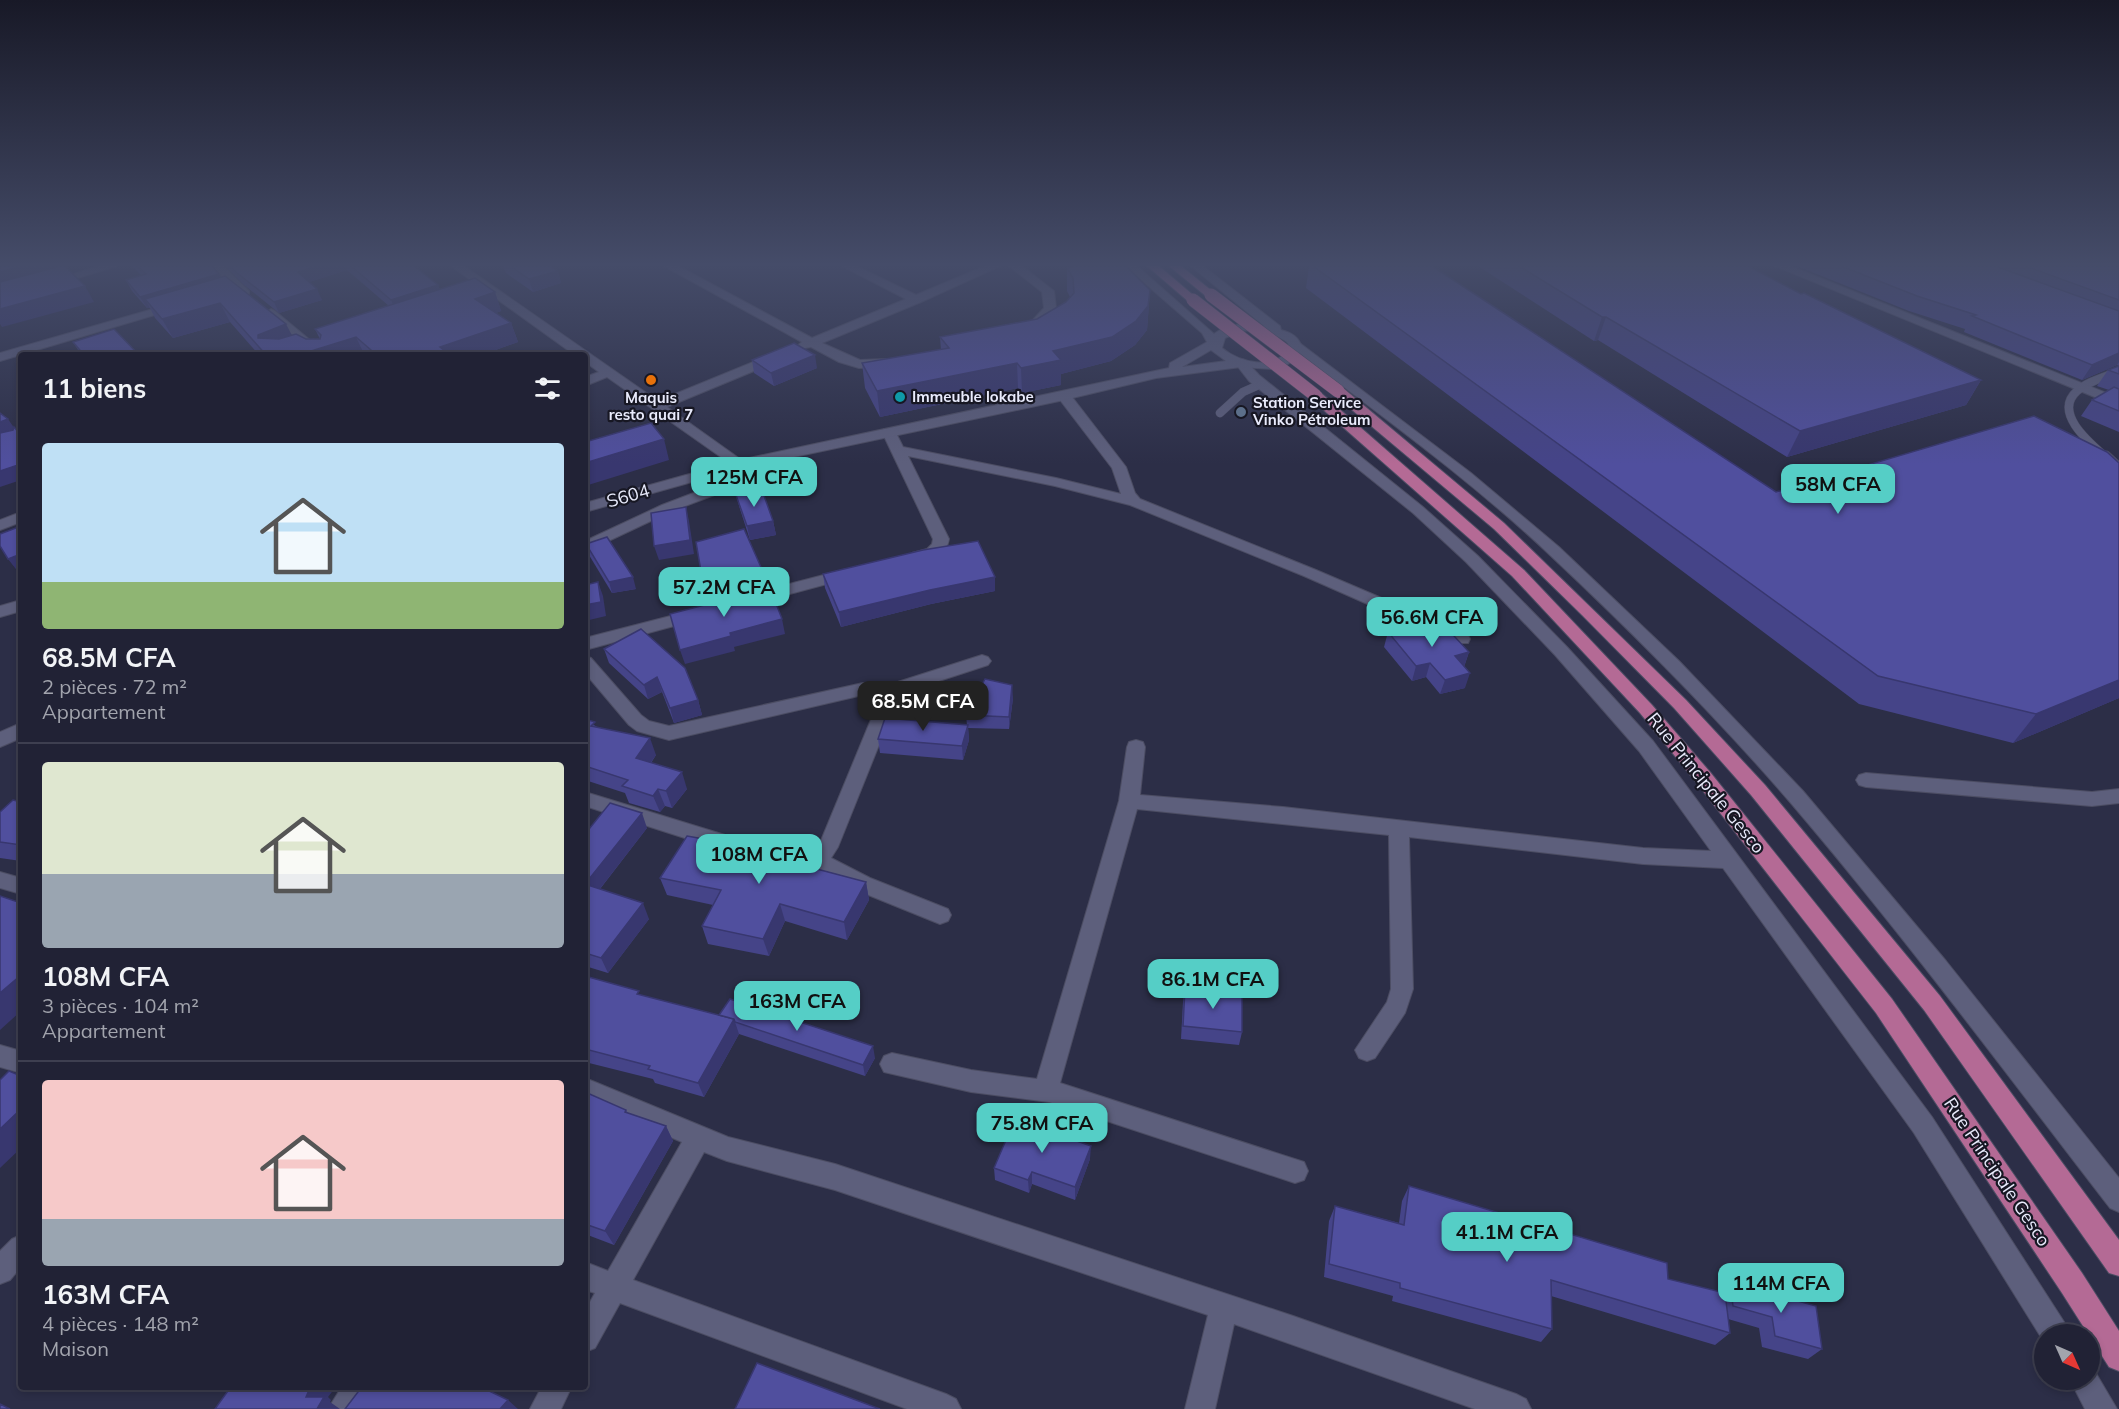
<!DOCTYPE html>
<html lang="fr">
<meta charset="utf-8">
<style>
:root{--surface:#212235;--page:#292a3d;--text:#f1f3f6;--muted:#a2a4ad;--line:#3e3f50;--accent:#55cec6}
body{margin:0;font-family:Mulish,sans-serif;background:var(--page);color:var(--text);height:100vh;display:flex;flex-direction:column;font-size:22px;white-space:nowrap}
*{box-sizing:border-box;margin:0}
p{font-size:20px;color:var(--muted)}
.icon{flex:none;width:33px;height:33px;fill:none;stroke:currentColor;stroke-width:2;stroke-linecap:round;stroke-linejoin:round}
.map{position:relative;flex:1;overflow:hidden}
.side{position:absolute;left:18px;top:352px;width:570px;height:1038px;display:flex;flex-direction:column;background:var(--surface);border-radius:6px;box-shadow:0 3px 9px #0003,0 0 0 2px var(--line)}
.side>*{flex:none}
.needle{width:39px;rotate:135deg}
.fabs{position:absolute;left:2034px;top:1324px;display:grid;gap:12px}
.fabs a{display:grid;place-items:center;width:66px;height:66px;border-radius:50%;background:var(--surface);box-shadow:0 3px 9px #0003,0 0 0 2px var(--line);font-size:30px}
.price{position:absolute;translate:-50% -51px;padding:0 14px;border-radius:12px;background:var(--accent);color:#111;font-size:20px;line-height:39px;filter:drop-shadow(0 2px 3px #0008)}
.price::after{content:'';position:absolute;left:50%;top:36px;width:18px;height:14px;margin-left:-9px;background:inherit;clip-path:polygon(0 0,100% 0,50% 100%)}
.price.active{background:#222;color:#fff}
ul{padding:0;list-style:none}
li{display:grid;align-content:center;gap:12px;height:318px;padding:0 24px}
li+li{border-top:2px solid var(--line)}
li span{display:grid;place-items:center;height:186px;border-radius:6px;color:#555}
li>.icon{margin-inline-start:auto}
span .icon{width:108px;height:108px;fill:#fffc;stroke-width:1}
li b{font-size:26px}
h2{display:flex;justify-content:space-between;align-items:center;height:72px;padding:0 24px;font-size:26px}
.map>svg:first-child{display:block}
.lines{fill:none;stroke-linecap:round;stroke-linejoin:round}
.service-far1-casing{stroke:#4c4d63;stroke-width:9}
.service-casing{stroke:#4c4d63;stroke-width:11}
.minor-casing{stroke:#4c4d63;stroke-width:2}
.tertiary-casing{stroke:#4c4d63;stroke-width:2}
.primary-casing{stroke:#4c4d63;stroke-width:2}
.service-far1{stroke:#5d5f7c;stroke-width:8}
.service{stroke:#5d5f7c;stroke-width:9}
.minor{fill:#5d5f7c;fill-rule:evenodd}
.tertiary{fill:#5d5f7c;fill-rule:evenodd}
.primary{fill:#b46a95;fill-rule:evenodd}
.primary-bridge-casing{stroke:#4c4d63;stroke-width:14;stroke-linecap:butt}
.primary-bridge{stroke:#b46a95;stroke-width:13}
.wall{fill:#454488}
.shaded-wall{fill:#38376f}
.building{fill:#504f9e;stroke:#38376f;stroke-width:1.5}
.food-dot{fill:#e8710a;stroke:#171723;stroke-width:2}
.culture-dot{fill:#0f9aa8;stroke:#171723;stroke-width:2}
.service-dot{fill:#5c6f8a;stroke:#171723;stroke-width:2}
.labels{text-anchor:middle;stroke-width:4.5;stroke-linejoin:round;paint-order:stroke}
.far-poi-label{font-size:15px;font-weight:bold;fill:#e9ebfc;stroke:#171723;text-anchor:start}
.street-label{font-size:18px;fill:#e9ebfc;stroke:#171723}
</style>
<div class="map">
<svg width="2119" height="1409" viewBox="0 0 2119 1409">
<rect width="100%" height="100%" fill="#2c2e47"/>
<g class="lines">
<g class="service-far1-casing">
<g id="service-far1">
<polyline points="1220,413 1243,392 1261,384"/>
<path d="M2107,458c-16,-14 -55,-45 -30,-67 11,-10 28,-14 42,-20"/>
</g>
</g>
<g class="service-casing">
<polyline id="service" points="2106,456 2119,468"/>
</g>
<g class="minor-casing">
<g id="minor">
<polygon points="99,266 117,266 51,286 45,283"/>
<polygon points="211,266 223,266 249,291 249,295 241,295"/>
<polygon points="451,266 464,266 658,401 770,355 778,355 780,358 778,361 667,407 747,464 745,467 735,467 607,377 585,386 585,377 599,372 585,362 585,356 576,356"/>
<polygon points="664,266 678,266 812,338 906,299 842,266 856,266 916,295 985,266 1000,266 921,302 822,343 860,360 887,359 893,363 887,367 859,368 839,362 811,347 799,349 797,346 802,342"/>
<path d="M1009,266h13l32,25 2,17c-8,11 -18,26 -33,24l-2,-3 10,-7 13,-14 -2,-16z"/>
<polygon points="1775,266 1790,266 2119,398 2119,407"/>
<polygon points="174,303 180,306 178,308 0,361 0,353"/>
<polygon points="271,309 275,311 329,356 315,356 267,315 265,313"/>
<path d="M1293,338l178,135 88,74 120,114 124,130 143,170 173,217v34l-9,-4c-105,-136 -208,-275 -320,-406 -75,-87 -156,-168 -239,-246 -81,-77 -174,-143 -262,-211l-2,-3z"/>
<polygon points="1241,359 1245,360 1259,375 1423,507 1478,556 1567,647 1653,741 1932,1117 2066,1325 2070,1335 2044,1335 2044,1342 1914,1133 1723,868 1643,864 1409,837 1413,989 1405,1013 1375,1058 1367,1061 1359,1058 1355,1050 1387,1002 1391,989 1389,835 1137,809 1060,1083 1304,1162 1308,1171 1304,1180 1295,1183 1049,1102 971,1092 884,1072 880,1064 884,1056 892,1053 971,1070 1037,1079 1119,801 1127,747 1129,742 1136,740 1143,742 1145,747 1140,795 1283,807 1643,848 1711,851 1639,751 1555,655 1466,562 1413,513 1249,381 1235,363"/>
<path d="M1064,392l5,1 57,74 9,26 5,6 176,71 152,65 2,4 -2,4h-12l-152,-67 -174,-71 -75,-19 -147,-30 41,83c-2,16 -22,24 -37,20l-2,-3 2,-3 15,-4 5,-5 1,-5 -51,-107 2,-3h10l9,18 153,31 65,16 -9,-26 -55,-72z"/>
<polygon points="716,467 723,471 727,488 725,491 672,511 585,552 585,541 662,505 712,486 709,471"/>
<polygon points="21,512 21,522 0,530 0,520"/>
<polygon points="847,569 855,574 853,577 749,605 743,604 741,600 743,596"/>
<polygon points="21,600 21,611 0,617 0,606"/>
<polygon points="694,610 700,611 702,615 700,619 585,650 585,638"/>
<path d="M982,655l6,2 3,4 -3,4 -98,32 5,8 -57,142 -7,11 39,20 78,31 3,6 -3,6 -8,3 -84,-34 -42,-22 -16,3 -29,-7 -3,-6 3,-6c21,-7 30,13 51,-9l57,-138 -4,-7 -10,-3 -194,45 -32,-9 -8,-6 -44,-52v-17l6,2 50,57 8,6 20,5 194,-43 16,5z"/>
<polygon points="1866,773 2092,792 2119,789 2119,803 2092,806 1866,787 1859,785 1856,780 1859,775"/>
<polygon points="585,792 751,843 754,849 751,855 744,857 585,806"/>
<polygon points="0,872 21,878 21,894 0,888"/>
<polygon points="0,1045 21,1051 21,1073 0,1067"/>
<polygon points="585,1078 728,1137 835,1164 1293,1316 1516,1394 1526,1399 1531,1409 1475,1409 1234,1324 1215,1409 1185,1409 1208,1315 835,1190 727,1161 704,1152 633,1280 946,1394 956,1399 961,1409 907,1409 620,1303 595,1348 585,1352 585,1311 595,1293 585,1290 585,1262 608,1271 682,1142 585,1101"/>
<polygon points="21,1235 21,1267 10,1280 0,1284 0,1251 12,1239"/>
<polygon points="2090,1368 2094,1370 2117,1409 2085,1409 2070,1380 2090,1380"/>
<polygon points="341,1388 372,1388 361,1409 328,1409"/>
<polygon points="541,1388 571,1388 561,1409 530,1409"/>
</g>
</g>
<g class="tertiary-casing">
<g id="tertiary">
<path d="M1125,266h12l77,68c14,-11 33,-11 50,-8l-73,-60h12l77,60 1,4c11,3 18,7 21,18l-7,11 -7,5 -14,5 -33,-2 -85,11 -92,22 -322,68 -157,44v-9l155,-43 429,-92 1,-5 37,-21 -5,-9zM1240,331c15,-2 37,2 48,12l1,5c-14,24 -50,14 -67,0l3,-10zM1211,350l15,11 -44,6z"/>
<polygon points="21,723 21,738 0,747 0,732"/>
</g>
</g>
<g class="primary-casing">
<g id="primary">
<polygon points="1147,266 1159,266 1199,300 1197,302 1189,302"/>
<polygon points="1169,266 1181,266 1217,295 1215,297 1207,297"/>
<polygon points="1338,387 1343,388 1504,523 1686,700 1765,785 1940,996 2119,1240 2119,1276 2109,1273 1924,1010 1751,795 1674,708 1582,615 1494,529 1333,394 1331,391"/>
<polygon points="1316,392 1321,393 1524,570 1652,705 1710,772 1892,999 2082,1273 2119,1331 2119,1371 2109,1367 2062,1293 1876,1013 1696,782 1640,713 1512,576 1311,399 1309,396"/>
</g>
</g>
<use href="#service-far1" class="service-far1"/>
<use href="#service" class="service"/>
<use href="#minor" class="minor"/>
<use href="#tertiary" class="tertiary"/>
<use href="#primary" class="primary"/>
<g class="primary-bridge-casing">
<g id="primary-bridge">
<polyline points="1211,295 1338,391"/>
<polyline points="1193,300 1316,396"/>
</g>
</g>
<use href="#primary-bridge" class="primary-bridge"/>
</g>
<g class="wall">
<polygon points="132,266 212,266 221,277 292,335 306,339 320,339 315,329 389,306 347,270 309,282 322,300 279,313 243,284 225,266 414,266 438,285 440,290 495,292 501,311 496,313 511,323 518,342 479,356 260,356 230,322 173,338 155,318 150,308 147,308 132,291 126,280 141,275"/>
<polygon points="503,266 550,266 558,271 561,283 533,292 506,273"/>
<polygon points="1309,266 1432,266 1776,492 2119,463 2119,698 2013,743 1859,704 1306,288"/>
<polygon points="1478,266 1748,266 1801,294 1981,380 1966,405 1787,457 1598,340 1594,341"/>
<polygon points="1797,266 2119,266 2119,432 2081,416 2092,400 2109,390 2097,386 2108,370 2119,366 2117,365 2082,380 1964,332 1965,329 1909,311"/>
<polygon points="1067,268 1150,290 1147,330 1135,345 1111,361 1061,374 1061,385 1022,393 1018,388 880,417 865,388 862,363 941,350 940,337 1037,319 1066,302 1070,297 1067,291"/>
<polygon points="73,342 140,356 82,356"/>
<polygon points="752,360 817,368 774,386 754,373"/>
<polygon points="736,495 773,521 776,535 750,540 740,509"/>
<polygon points="586,544 636,589 612,593 589,555"/>
<polygon points="823,574 995,591 931,604 841,627 825,588"/>
<polygon points="1388,632 1469,652 1464,667 1465,688 1440,694 1426,677 1412,681 1384,647"/>
<polygon points="604,649 698,700 702,715 674,723 662,692 648,699 609,663"/>
<polygon points="1013,698 1009,729 968,728 969,740 963,760 880,753 878,739 967,725 966,715"/>
<polygon points="585,719 597,727 656,755 651,763 687,789 672,808 665,806 660,812 629,803 625,793 585,780"/>
<polygon points="21,802 21,861 0,858 0,812"/>
<polygon points="647,828 600,889 649,919 608,973 585,966 585,834"/>
<polygon points="799,864 866,882 869,900 847,940 785,921 769,956 708,944 702,926 713,905 667,895 660,878"/>
<polygon points="585,976 640,995 875,1058 865,1076 739,1034 704,1097 655,1083 653,1079 585,1062"/>
<polygon points="1185,988 1242,1032 1239,1045 1181,1039 1183,1002"/>
<polygon points="585,1092 626,1110 628,1113 666,1126 673,1141 614,1245 585,1234"/>
<polygon points="1090,1159 1075,1200 1032,1184 1029,1193 995,1180 994,1168"/>
<polygon points="1409,1186 1668,1279 1719,1292 1730,1282 1822,1349 1808,1359 1762,1347 1759,1328 1728,1319 1730,1333 1715,1345 1551,1296 1552,1329 1541,1342 1392,1301 1393,1296 1324,1277 1329,1221 1335,1206 1399,1223 1402,1201"/>
</g>
<g class="shaded-wall">
<polygon points="22,266 62,266 0,290 0,272"/>
<polygon points="317,266 345,266 347,270 303,284 298,272"/>
<polygon points="558,271 561,283 533,292 529,279"/>
<polygon points="219,274 225,286 145,299 150,308 147,308 140,297"/>
<polygon points="438,285 442,296 396,311 391,300"/>
<polygon points="85,286 94,302 2,327 0,324 0,309"/>
<polygon points="317,289 322,300 279,313 274,302"/>
<polygon points="1150,290 1147,330 1135,345 1111,361 1061,374 1061,385 1022,393 1021,368 1053,351"/>
<polygon points="495,292 501,311 482,318 475,299"/>
<polygon points="220,303 230,322 173,338 162,319"/>
<polygon points="1602,317 1606,317 1598,340 1594,341"/>
<polygon points="511,323 518,342 479,356 443,356 440,347"/>
<polygon points="286,324 296,343 258,338 258,335"/>
<polygon points="356,337 365,356 295,356"/>
<polygon points="2119,353 2119,362 2117,365 2082,380 2092,365"/>
<polygon points="815,355 817,368 774,386 771,373"/>
<polygon points="1017,363 1018,388 880,417 877,391"/>
<polygon points="1981,380 1966,405 1787,457 1800,431"/>
<polygon points="8,419 17,432 0,437 0,422"/>
<polygon points="664,439 669,460 585,486 585,463"/>
<polygon points="21,464 21,480 0,487 0,471"/>
<polygon points="686,507 689,521 694,554 659,560 654,546"/>
<polygon points="773,521 776,535 750,540 747,526"/>
<polygon points="21,554 21,572 19,573 8,559"/>
<polygon points="764,574 767,588 708,604 704,589"/>
<polygon points="633,577 636,589 612,593 609,582"/>
<polygon points="995,577 995,591 931,604 841,627 839,612 930,590"/>
<polygon points="598,582 603,596 606,616 585,621 585,605"/>
<polygon points="782,619 785,634 734,647 735,651 685,664 680,650 730,633"/>
<polygon points="1469,652 1464,667 1455,656"/>
<polygon points="1430,663 1426,677 1412,681 1416,666"/>
<polygon points="1470,673 1465,688 1440,694 1445,680"/>
<polygon points="657,677 662,692 648,699 644,685"/>
<polygon points="2119,680 2119,698 2013,743 2036,714"/>
<polygon points="1012,685 1013,698 1009,729 1009,717"/>
<polygon points="698,700 702,715 674,723 670,708"/>
<polygon points="968,725 969,740 963,760 962,746"/>
<polygon points="650,738 656,755 642,775 636,758"/>
<polygon points="682,772 687,789 672,808 666,791"/>
<polygon points="658,789 665,806 660,812 653,796"/>
<polygon points="642,813 647,828 592,899 585,884"/>
<polygon points="797,856 802,874 794,863"/>
<polygon points="866,882 869,900 847,940 844,922"/>
<polygon points="643,903 649,919 608,973 601,958"/>
<polygon points="780,904 785,921 769,956 763,939"/>
<polygon points="21,975 21,1011 0,1030 0,993"/>
<polygon points="734,1019 739,1034 704,1097 698,1083"/>
<polygon points="873,1046 875,1058 865,1076 863,1065"/>
<polygon points="21,1109 21,1148 0,1168 0,1129"/>
<polygon points="666,1126 673,1141 614,1245 605,1231"/>
<polygon points="1091,1146 1090,1159 1075,1200 1075,1187"/>
<polygon points="1032,1172 1032,1184 1029,1193 1028,1180"/>
<polygon points="585,1297 588,1301 585,1307"/>
<polygon points="310,1388 335,1388 328,1397 331,1400 330,1402 340,1409 317,1409 306,1397"/>
<polygon points="508,1400 518,1409 500,1409"/>
</g>
<g class="building">
<polygon points="0,266 22,266 0,272"/>
<polygon points="61,266 65,266 85,286 0,309 0,282"/>
<polygon points="137,266 212,266 219,274 140,297 126,280 146,274"/>
<polygon points="230,266 317,266 298,272 317,289 274,302 237,273"/>
<polygon points="351,266 414,266 438,285 391,300"/>
<polygon points="510,266 550,266 558,271 529,279"/>
<polygon points="1077,266 1126,266 1150,290 1148,306 1136,321 1112,337 1053,351 1061,360 1021,368 1017,363 877,391 862,363 949,348 940,337 1037,319 1066,302 1074,293 1073,278 1067,268"/>
<polygon points="1313,266 1432,266 1776,492 2034,416 2107,452 2119,463 2119,680 2036,714 1878,676"/>
<polygon points="1519,266 1748,266 1801,294 1804,293 1981,380 1800,431 1606,317 1602,317"/>
<polygon points="1841,266 1995,266 2119,311 2119,353 2092,365 1972,316 1976,315 1917,296"/>
<polygon points="2025,266 2119,266 2119,300"/>
<polygon points="225,276 286,324 258,335 258,338 279,339 296,334 306,339 320,339 321,335 315,329 475,278 495,292 475,299 511,323 440,347 451,356 378,356 356,337 295,356 267,356 220,303 162,319 145,299"/>
<polygon points="114,329 140,356 85,356 73,342"/>
<polygon points="794,343 815,355 771,373 752,360"/>
<polygon points="2119,366 2119,374 2108,370"/>
<polygon points="2114,387 2119,389 2119,411 2092,400"/>
<polygon points="0,413 8,419 0,422"/>
<polygon points="651,423 664,439 585,463 585,442"/>
<polygon points="14,427 21,435 21,464 0,471 0,433 13,430"/>
<polygon points="762,490 773,521 747,526 736,495"/>
<polygon points="686,507 690,540 654,546 651,513"/>
<polygon points="21,526 21,554 8,559 0,546 0,534"/>
<polygon points="744,529 764,574 704,589 696,542"/>
<polygon points="607,537 633,577 609,582 586,544"/>
<polygon points="978,541 995,577 930,590 839,612 823,574 923,550"/>
<polygon points="598,582 601,602 585,605 585,585"/>
<polygon points="770,588 782,619 730,633 731,636 680,650 670,614"/>
<polygon points="1436,620 1442,623 1469,652 1455,656 1470,673 1445,680 1430,663 1416,666 1388,632"/>
<polygon points="641,629 685,668 698,700 670,708 657,677 644,685 604,649"/>
<polygon points="985,679 1012,685 1009,717 966,715"/>
<polygon points="885,718 968,725 962,746 878,739"/>
<polygon points="585,719 595,722 591,726 650,738 636,758 682,772 666,791 658,789 653,796 622,786 628,780 585,766"/>
<polygon points="13,800 21,802 21,845 0,842 0,812"/>
<polygon points="610,803 642,813 585,884 643,903 601,958 585,953 585,834"/>
<polygon points="687,836 776,852 793,857 797,856 794,863 866,882 844,922 780,904 763,939 702,926 721,890 660,878"/>
<polygon points="0,896 21,903 21,975 0,993"/>
<polygon points="585,976 639,991 637,994 734,1019 698,1083 648,1069 650,1066 585,1049"/>
<polygon points="1185,988 1242,994 1242,1032 1183,1026"/>
<polygon points="730,999 873,1046 863,1065 735,1022 734,1019 719,1015"/>
<polygon points="9,1071 21,1076 21,1109 0,1129 0,1080"/>
<polygon points="585,1092 626,1110 625,1112 666,1126 605,1231 585,1224"/>
<polygon points="1015,1119 1091,1146 1075,1187 1032,1172 1028,1180 994,1168"/>
<polygon points="1409,1186 1667,1263 1668,1279 1725,1293 1730,1333 1551,1280 1552,1329 1400,1288 1400,1283 1329,1264 1335,1206 1404,1225"/>
<polygon points="1730,1282 1816,1306 1822,1349 1775,1336 1772,1317 1733,1306"/>
<polygon points="757,1363 880,1409 735,1409"/>
<polygon points="230,1388 310,1388 306,1397 324,1397 317,1409 215,1409"/>
<polygon points="361,1388 483,1388 508,1400 500,1409 345,1409"/>
<polygon points="0,1404 10,1409 0,1409"/>
</g>
<linearGradient id="sky" x2="0" y2="1"><stop stop-color="#181927"/><stop offset="0.57" stop-color="#454c69"/><stop offset="1" stop-color="#454c69" stop-opacity="0"/></linearGradient>
<rect width="2119" height="464" fill="url(#sky)"/>
<circle class="food-dot" cx="651" cy="380" r="6"/>
<circle class="culture-dot" cx="900" cy="397" r="6"/>
<circle class="service-dot" cx="1241" cy="412" r="6"/>
<g class="labels">
<g class="far-poi-label">
<text x="912" y="402">Immeuble lokabe</text>
<text x="651" y="403" text-anchor="middle">Maquis<tspan x="651" dy="17">resto quai 7</tspan></text>
<text x="1253" y="408">Station Service<tspan x="1253" dy="17">Vinko Pétroleum</tspan></text>
</g>
<g class="street-label">
<text transform="translate(628 496) rotate(-16)" y="6">S604</text>
<text transform="translate(1706 783) rotate(51)" y="6">Rue Principale Gesco</text>
<text transform="translate(1997 1172) rotate(56)" y="6">Rue Principale Gesco</text>
</g>
</g>
</svg>
<div class="fabs">
<a><svg class="needle" viewBox="-14 -14 28 28"><path d="M0-13l5 13h-10z" fill="#e53935"/><path d="M0 13l5-13h-10z" fill="#a2a4ad"/></svg></a>
</div>
<b class="price" style="left:754px;top:508px">125M CFA</b>
<b class="price" style="left:1838px;top:515px">58M CFA</b>
<b class="price" style="left:724px;top:618px">57.2M CFA</b>
<b class="price" style="left:1432px;top:648px">56.6M CFA</b>
<b class="price active" style="left:923px;top:732px">68.5M CFA</b>
<b class="price" style="left:759px;top:885px">108M CFA</b>
<b class="price" style="left:1213px;top:1010px">86.1M CFA</b>
<b class="price" style="left:797px;top:1032px">163M CFA</b>
<b class="price" style="left:1042px;top:1154px">75.8M CFA</b>
<b class="price" style="left:1507px;top:1263px">41.1M CFA</b>
<b class="price" style="left:1781px;top:1314px">114M CFA</b>
<section class="side">
<h2>11 biens<svg class="icon" aria-label="filters" viewBox="0 0 24 24"><path d="M4 7h16M4 17h16"/><circle cx="9" cy="7" r="2"/><circle cx="15" cy="17" r="2"/></svg></h2>
<ul>
<li><span style="background:linear-gradient(#bfe0f5 75%,#8fb573 0)"><svg class="icon" aria-label="home" viewBox="0 0 24 24"><path d="M3 11l9-7 9 7M6 9v11h12V9"/></svg></span><div><b>68.5M CFA</b><p>2 pièces · 72 m²</p><p>Appartement</p></div></li>
<li><span style="background:linear-gradient(#dfe7d0 60%,#9aa5b1 0)"><svg class="icon" aria-label="home" viewBox="0 0 24 24"><path d="M3 11l9-7 9 7M6 9v11h12V9"/></svg></span><div><b>108M CFA</b><p>3 pièces · 104 m²</p><p>Appartement</p></div></li>
<li><span style="background:linear-gradient(#f6c9c9 75%,#9aa5b1 0)"><svg class="icon" aria-label="home" viewBox="0 0 24 24"><path d="M3 11l9-7 9 7M6 9v11h12V9"/></svg></span><div><b>163M CFA</b><p>4 pièces · 148 m²</p><p>Maison</p></div></li>
</ul>
</section>
</div>
